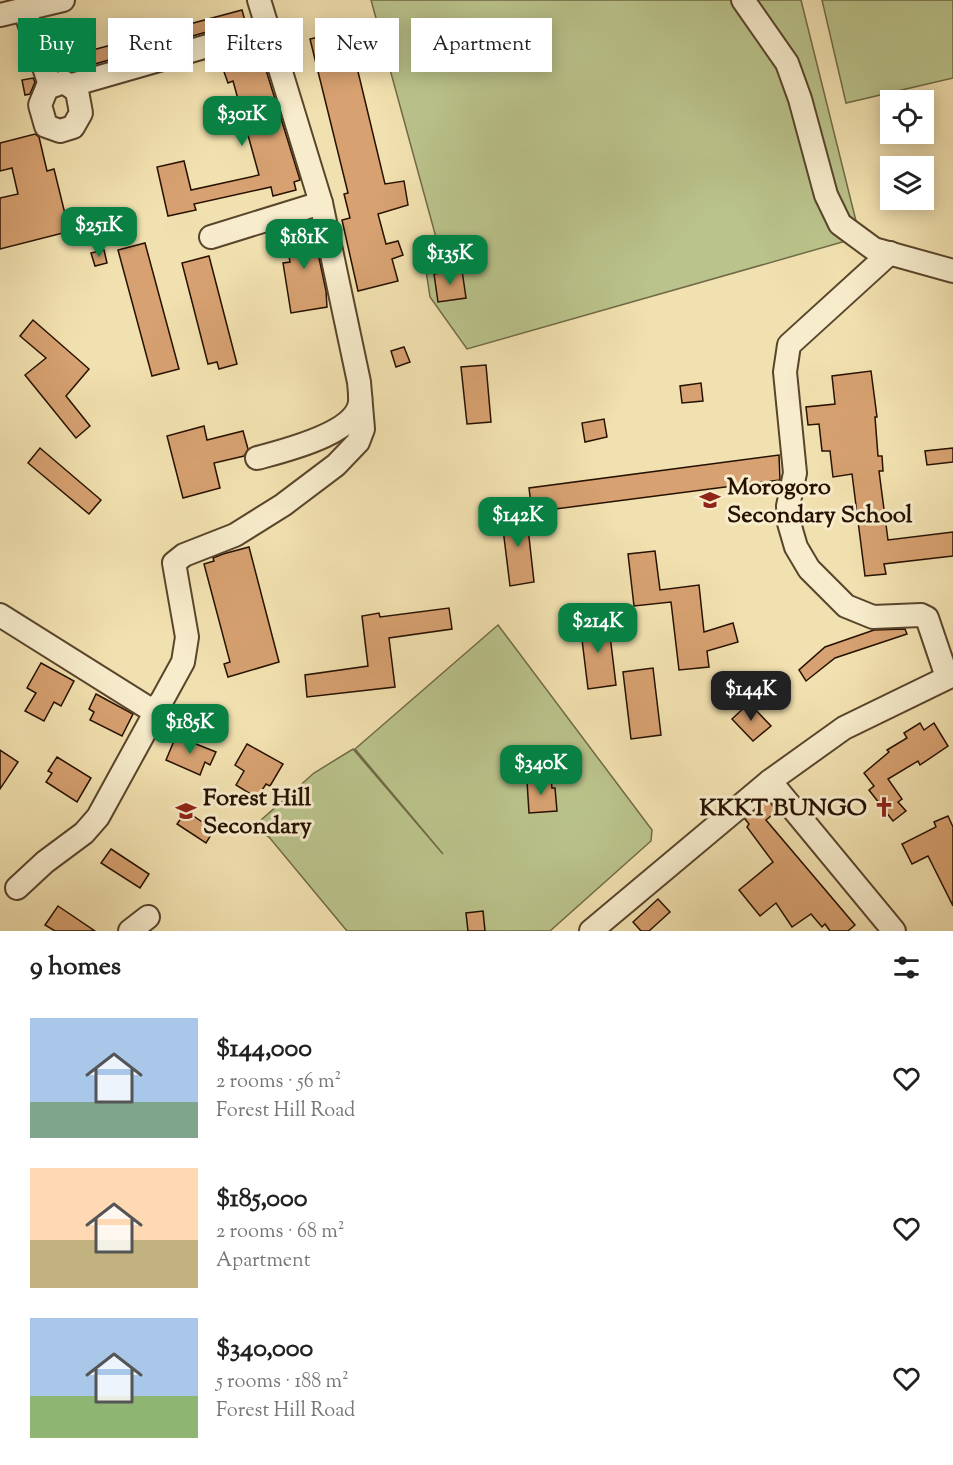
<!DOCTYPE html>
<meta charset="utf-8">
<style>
:root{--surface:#fff;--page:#f2f2f2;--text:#222;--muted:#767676;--accent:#0b8043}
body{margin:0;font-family:"Sorts Mill Goudy",serif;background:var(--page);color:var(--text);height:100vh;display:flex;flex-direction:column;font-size:22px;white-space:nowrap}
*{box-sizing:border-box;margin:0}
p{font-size:20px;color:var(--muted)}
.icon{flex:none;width:33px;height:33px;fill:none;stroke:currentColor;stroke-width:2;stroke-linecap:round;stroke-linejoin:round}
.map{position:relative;height:931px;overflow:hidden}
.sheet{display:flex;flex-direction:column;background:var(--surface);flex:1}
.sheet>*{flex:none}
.top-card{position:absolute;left:18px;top:18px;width:600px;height:54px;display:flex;gap:12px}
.tools{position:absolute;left:880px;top:90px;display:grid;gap:12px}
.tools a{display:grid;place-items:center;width:54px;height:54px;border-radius:0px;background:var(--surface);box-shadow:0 3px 15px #0003;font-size:30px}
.price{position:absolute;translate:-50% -51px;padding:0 14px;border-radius:12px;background:var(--accent);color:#fff;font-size:20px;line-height:39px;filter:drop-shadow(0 2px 3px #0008)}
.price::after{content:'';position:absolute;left:50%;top:36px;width:18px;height:14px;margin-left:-9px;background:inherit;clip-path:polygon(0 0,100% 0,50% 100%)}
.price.current{background:#222;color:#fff}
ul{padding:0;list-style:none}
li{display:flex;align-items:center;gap:18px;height:150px;padding:0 30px}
li span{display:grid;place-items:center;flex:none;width:168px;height:120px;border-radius:0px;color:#555}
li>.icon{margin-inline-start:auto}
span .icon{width:72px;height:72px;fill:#fffc;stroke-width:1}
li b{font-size:26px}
h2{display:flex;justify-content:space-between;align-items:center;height:72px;padding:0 30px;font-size:26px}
.chip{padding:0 21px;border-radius:0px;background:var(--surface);box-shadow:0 3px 15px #0003;font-size:21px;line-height:54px}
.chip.current{background:var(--accent);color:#fff}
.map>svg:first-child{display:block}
.green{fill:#bac38b;stroke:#706a46;stroke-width:1.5}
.building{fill:#d7a171;stroke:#261100;stroke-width:1.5}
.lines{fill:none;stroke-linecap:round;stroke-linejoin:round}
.minor-casing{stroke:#59452c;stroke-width:26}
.minor{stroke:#f7eccc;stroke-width:22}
.labels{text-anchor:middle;stroke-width:6;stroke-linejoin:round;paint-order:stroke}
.poi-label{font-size:24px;font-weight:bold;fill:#261100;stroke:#f7eccc;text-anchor:start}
</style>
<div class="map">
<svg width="953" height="931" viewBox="0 0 953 931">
<rect width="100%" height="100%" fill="#f2e1b0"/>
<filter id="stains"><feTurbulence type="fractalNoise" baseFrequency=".00333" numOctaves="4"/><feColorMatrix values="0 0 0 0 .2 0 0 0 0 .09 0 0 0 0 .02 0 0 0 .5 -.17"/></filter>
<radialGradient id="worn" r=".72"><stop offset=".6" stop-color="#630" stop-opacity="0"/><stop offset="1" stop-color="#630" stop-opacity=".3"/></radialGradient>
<g class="green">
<polygon points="371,0 801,0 860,237 467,349 430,297 424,257 440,252"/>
<polygon points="822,0 953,0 953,78 846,103"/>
<polygon points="498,625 652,830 651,841 550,931 347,931 269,837 252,828 314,773 353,749 443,854 355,749"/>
</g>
<g class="building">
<polygon points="242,10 245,21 74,70 70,56"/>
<polygon points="348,30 385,184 404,181 408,205 378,214 386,244 398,241 403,255 392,259 398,281 358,291 342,220 350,218 344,194 348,193 310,39"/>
<polygon points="262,57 300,180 294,182 296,190 273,196 271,187 262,189 194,204 196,210 168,216 157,167 184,161 191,190 259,175 233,81 228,83 223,69"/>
<polygon points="33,78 35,82 30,94 25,95 22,80"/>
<polygon points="35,134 39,137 47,171 54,169 68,226 62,228 63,233 0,249 0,198 18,194 12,168 0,171 0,143"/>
<polygon points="311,220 326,291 327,307 291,313 283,263 290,262 284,228"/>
<polygon points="145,243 179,369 152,376 118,250"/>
<polygon points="104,250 107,263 95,266 91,253"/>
<polygon points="209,256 237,364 219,369 217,362 208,364 182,263"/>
<polygon points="462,270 466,298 438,302 434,274"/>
<polygon points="33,320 89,369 66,396 90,426 76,438 25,375 46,358 20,336"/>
<polygon points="404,347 410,362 396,367 391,351"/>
<polygon points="486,365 491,422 467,424 461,367"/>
<polygon points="871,371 877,417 875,417 878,456 882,456 883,471 879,471 888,540 953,532 953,556 884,564 886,574 865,576 852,474 833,477 830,451 822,451 819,424 808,425 806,407 835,404 832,376"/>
<polygon points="701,383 703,401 682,403 680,386"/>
<polygon points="604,419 607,437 585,442 582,423"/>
<polygon points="204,426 207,440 243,431 248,449 244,456 214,463 220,488 183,498 167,436"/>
<polygon points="40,448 101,500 89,514 28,463"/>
<polygon points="953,448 953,462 927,465 925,451"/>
<polygon points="779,455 780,480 532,512 529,488"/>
<polygon points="526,510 534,582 510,586 501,513"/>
<polygon points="249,547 279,662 228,677 224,664 230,662 204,564 214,561 213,558 223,554"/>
<polygon points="655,551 660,590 699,585 704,632 733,623 738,642 707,651 709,667 679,670 671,602 634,606 628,554"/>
<polygon points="449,608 452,629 389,638 395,687 307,697 305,675 368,666 362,616 379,613 380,617"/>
<polygon points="608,619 616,685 588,689 580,623"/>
<polygon points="905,629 907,634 835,658 806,681 799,670 825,647 874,630"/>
<polygon points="41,663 74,681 61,706 54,702 44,721 25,711 36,693 27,688"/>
<polygon points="653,668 661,735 631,739 623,672"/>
<polygon points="96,694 133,714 122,736 90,720 94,712 89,709"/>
<polygon points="749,703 771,726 753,741 732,719"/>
<polygon points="920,723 924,730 934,723 948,746 920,765 918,761 888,779 902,799 898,802 906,811 893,821 869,790 874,786 864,773 889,752 887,750 907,738 904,733"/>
<polygon points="176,736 216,752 210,765 205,762 200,775 166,760"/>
<polygon points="247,744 283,764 270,786 266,784 257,798 236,785 244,771 235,765"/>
<polygon points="0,750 18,762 0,789"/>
<polygon points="57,757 91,778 77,802 46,782 52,773 48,771"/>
<polygon points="551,779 552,788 555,788 557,811 529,813 527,781"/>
<polygon points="768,800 777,811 766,820 855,925 848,931 830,931 825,924 822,927 811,914 792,927 776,903 760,916 739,890 773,862 747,827 749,824 745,819"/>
<polygon points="186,811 214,830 206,843 177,824"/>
<polygon points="948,816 953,827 953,906 928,856 912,864 902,844 936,827 934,822"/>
<polygon points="111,849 149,874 140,888 101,863"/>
<polygon points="658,899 670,912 649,931 641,931 633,922"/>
<polygon points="58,906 95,931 55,931 45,925"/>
<polygon points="483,911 485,931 468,931 466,913"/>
</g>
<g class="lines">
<g class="minor-casing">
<g id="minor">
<polyline points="743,0 787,63 800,99 826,195 840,224 874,249 953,271"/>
<polyline points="24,8 50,85"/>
<polyline points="0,15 63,0"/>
<polygon points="64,82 77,91 81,113 73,127 60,131 46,126 40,105 47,88"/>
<polyline points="72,85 267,29"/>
<polyline points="211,237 321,203"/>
<polyline points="890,253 789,345 785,372 795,473 788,506 789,523 796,547 809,569 846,606 873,617 921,615 927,618 947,677"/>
<path d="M257,458c26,-7 108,-26 103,-62"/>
<polyline points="0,615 153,711 160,703"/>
<polyline points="770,781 894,931"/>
<polyline points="17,888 45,862 84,833 98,817 183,662 187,637 174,563 184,555 235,535 283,505 336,465 358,442 363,429 359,382 321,203 259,0"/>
<polyline points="130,931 148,917"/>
<polyline points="591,931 770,781 844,728 953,675"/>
</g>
</g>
<use href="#minor" class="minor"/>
</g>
<defs>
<g id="school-bare" transform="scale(1.62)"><path d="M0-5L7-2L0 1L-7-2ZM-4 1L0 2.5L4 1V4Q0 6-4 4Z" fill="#8f2418" stroke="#f7eccc" stroke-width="2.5" paint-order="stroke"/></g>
<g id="church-bare" transform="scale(1.62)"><path d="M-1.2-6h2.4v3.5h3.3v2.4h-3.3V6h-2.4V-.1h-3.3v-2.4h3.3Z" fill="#8f2418" stroke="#f7eccc" stroke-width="2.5" paint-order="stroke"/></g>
</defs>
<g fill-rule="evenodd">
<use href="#school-bare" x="710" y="500"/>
<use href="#church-bare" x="884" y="807"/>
<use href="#school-bare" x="186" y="811"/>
</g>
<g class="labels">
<g class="poi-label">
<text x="727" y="494">Morogoro<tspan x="727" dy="28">Secondary School</tspan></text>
<text x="203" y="805">Forest Hill<tspan x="203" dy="28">Secondary</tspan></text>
<text x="867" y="815" text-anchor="end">KKKT BUNGO</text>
</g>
</g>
<rect width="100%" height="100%" filter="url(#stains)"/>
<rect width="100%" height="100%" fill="url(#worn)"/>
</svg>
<div class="tools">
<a><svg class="icon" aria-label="locate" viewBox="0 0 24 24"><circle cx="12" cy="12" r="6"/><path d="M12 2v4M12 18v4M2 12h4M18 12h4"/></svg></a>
<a><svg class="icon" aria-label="layers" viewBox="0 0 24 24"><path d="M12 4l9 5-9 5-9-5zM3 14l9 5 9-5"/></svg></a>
</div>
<b class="price" style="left:242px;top:147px">$301K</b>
<b class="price" style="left:99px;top:258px">$251K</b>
<b class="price" style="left:304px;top:270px">$181K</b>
<b class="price" style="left:450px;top:286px">$135K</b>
<b class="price" style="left:518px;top:548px">$142K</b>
<b class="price" style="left:598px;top:654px">$214K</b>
<b class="price current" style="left:751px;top:722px">$144K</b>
<b class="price" style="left:190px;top:755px">$185K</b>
<b class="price" style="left:541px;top:796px">$340K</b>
<div class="top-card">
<a class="chip current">Buy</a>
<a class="chip">Rent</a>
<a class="chip">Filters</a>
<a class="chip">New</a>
<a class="chip">Apartment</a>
</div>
</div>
<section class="sheet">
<h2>9 homes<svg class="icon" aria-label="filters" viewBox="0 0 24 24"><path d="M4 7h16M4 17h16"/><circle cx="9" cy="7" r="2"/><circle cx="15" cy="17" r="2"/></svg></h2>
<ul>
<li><span style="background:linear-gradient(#a9c7e8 70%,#7fa58c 0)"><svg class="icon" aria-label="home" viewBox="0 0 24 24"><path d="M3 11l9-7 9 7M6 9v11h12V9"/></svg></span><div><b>$144,000</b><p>2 rooms · 56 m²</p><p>Forest Hill Road</p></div><svg class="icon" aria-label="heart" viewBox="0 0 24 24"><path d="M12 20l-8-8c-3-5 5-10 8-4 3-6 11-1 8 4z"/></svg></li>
<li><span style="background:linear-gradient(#ffd9b3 60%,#c2b280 0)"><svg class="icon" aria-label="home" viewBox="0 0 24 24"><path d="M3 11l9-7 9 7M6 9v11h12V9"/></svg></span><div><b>$185,000</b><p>2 rooms · 68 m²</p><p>Apartment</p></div><svg class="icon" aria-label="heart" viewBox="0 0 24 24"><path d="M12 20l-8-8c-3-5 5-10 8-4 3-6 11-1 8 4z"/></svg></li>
<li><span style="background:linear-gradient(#a9c7e8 65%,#8fb573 0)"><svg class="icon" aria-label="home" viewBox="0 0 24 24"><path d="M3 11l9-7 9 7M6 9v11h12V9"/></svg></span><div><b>$340,000</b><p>5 rooms · 188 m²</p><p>Forest Hill Road</p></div><svg class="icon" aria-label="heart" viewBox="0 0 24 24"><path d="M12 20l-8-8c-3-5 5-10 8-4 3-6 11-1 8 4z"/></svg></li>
</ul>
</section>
